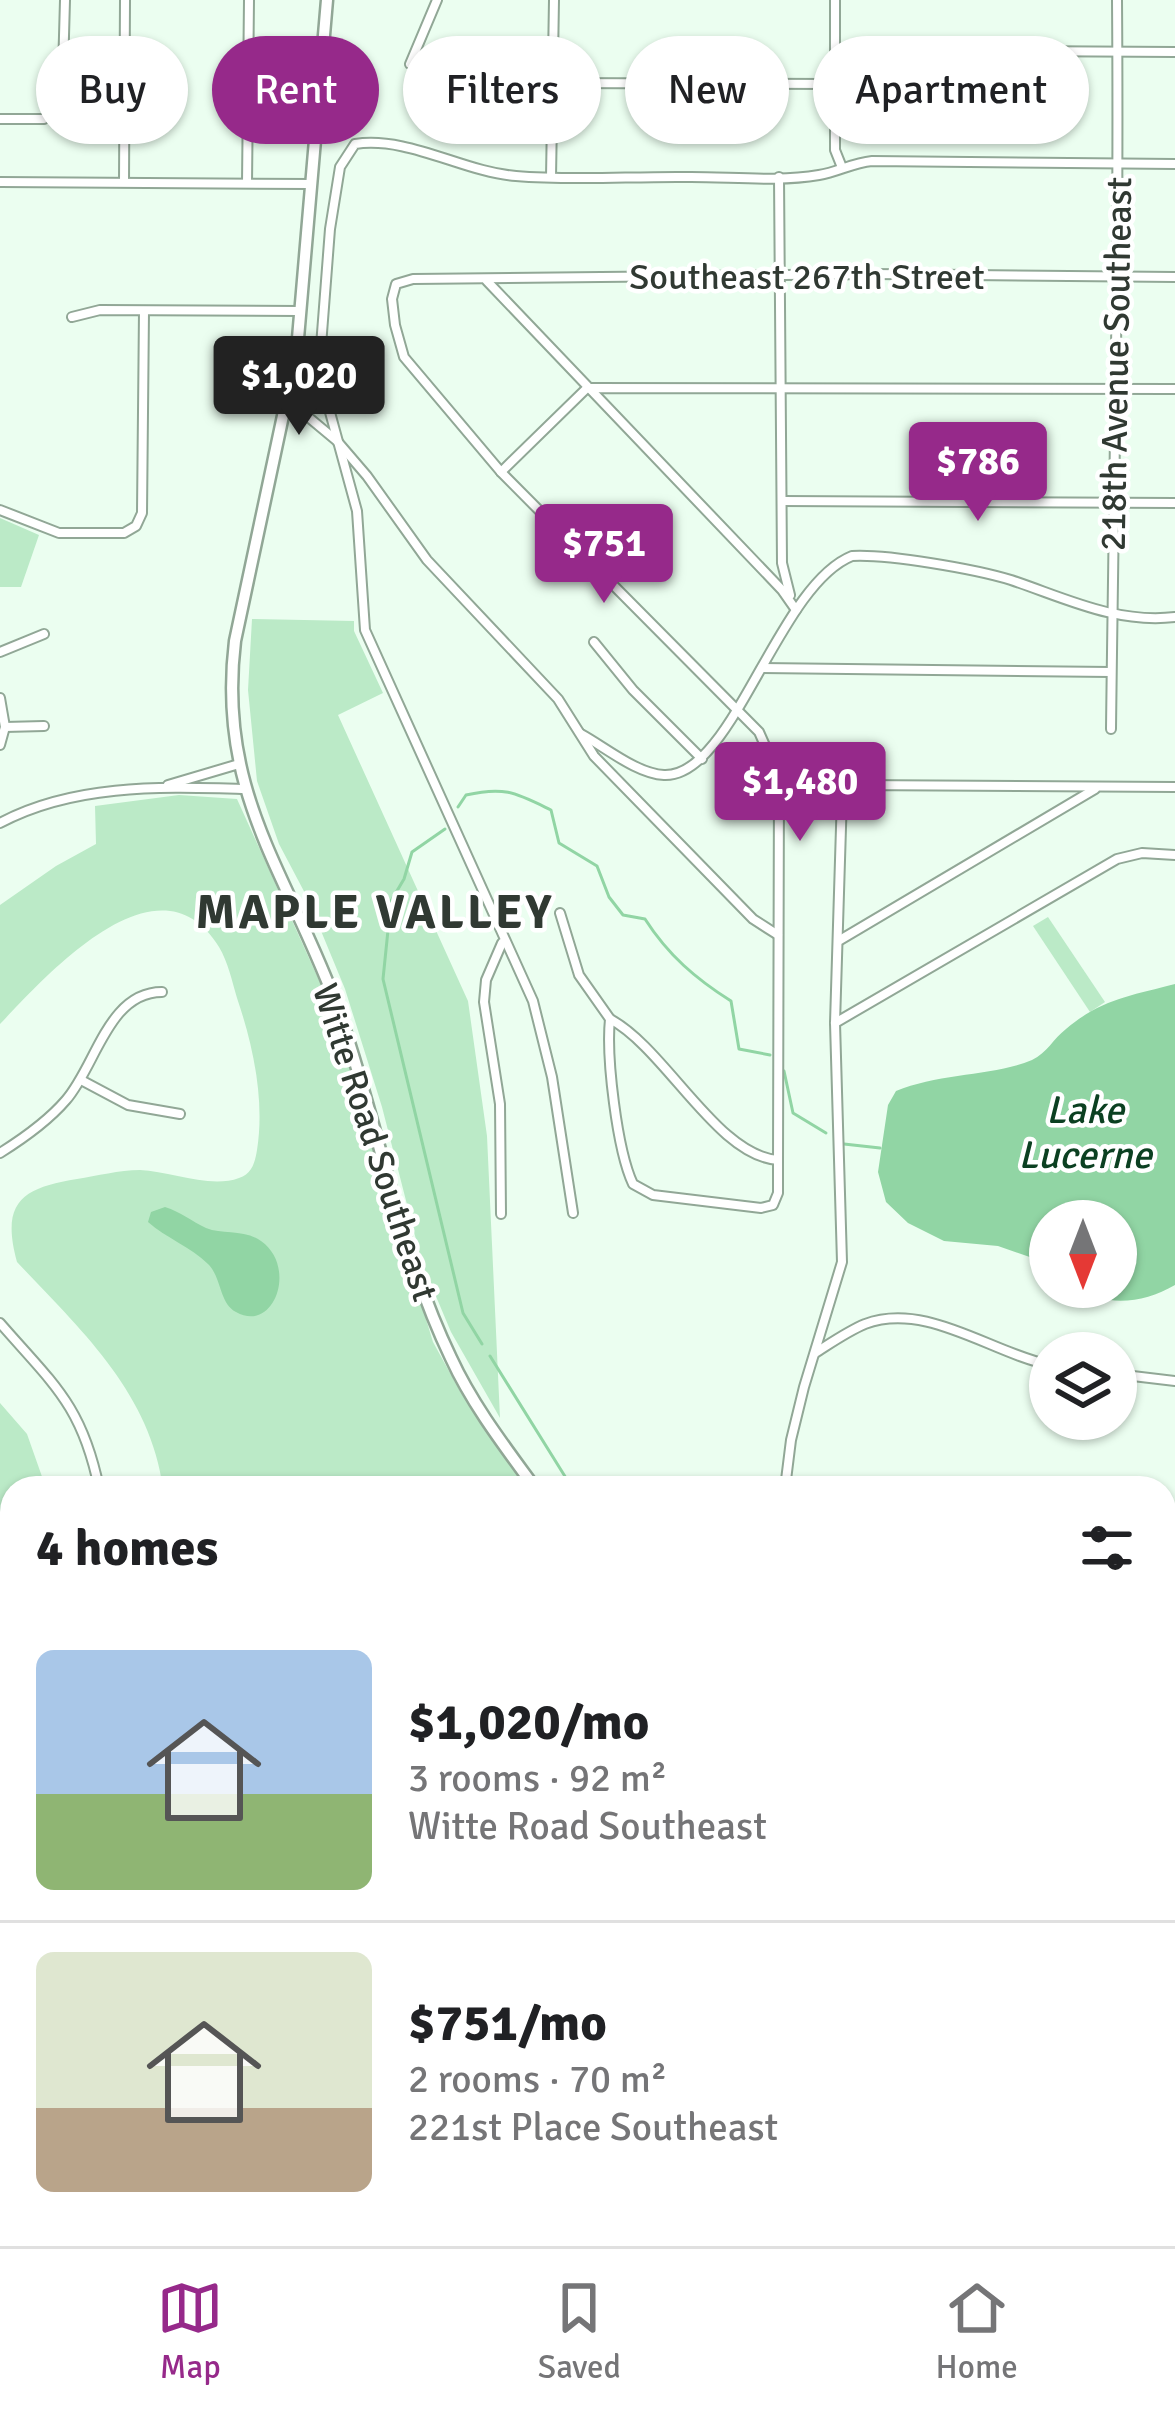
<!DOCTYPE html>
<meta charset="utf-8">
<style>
:root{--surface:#fff;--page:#f2f2f2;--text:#202124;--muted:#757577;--line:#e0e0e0;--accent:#96298a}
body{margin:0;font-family:Signika,sans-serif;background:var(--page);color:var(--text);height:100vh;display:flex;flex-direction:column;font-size:45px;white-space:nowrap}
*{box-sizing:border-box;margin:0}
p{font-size:39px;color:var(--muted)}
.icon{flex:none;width:66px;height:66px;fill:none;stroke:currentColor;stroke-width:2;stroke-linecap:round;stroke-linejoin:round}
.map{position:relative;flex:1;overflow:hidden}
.drawer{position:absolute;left:0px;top:1476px;width:1176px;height:771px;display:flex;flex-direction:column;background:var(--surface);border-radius:36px 36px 0 0;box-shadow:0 3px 9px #0004}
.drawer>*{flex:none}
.top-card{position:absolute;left:36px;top:36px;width:1104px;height:108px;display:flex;gap:24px}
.needle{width:78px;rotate:180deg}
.buttons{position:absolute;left:1029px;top:1200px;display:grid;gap:24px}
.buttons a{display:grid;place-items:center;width:108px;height:108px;border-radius:50%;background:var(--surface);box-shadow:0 3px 9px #0004;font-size:60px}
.price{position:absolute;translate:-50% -102px;padding:0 27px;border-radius:12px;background:var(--accent);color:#fff;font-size:39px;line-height:78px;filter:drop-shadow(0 3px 6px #0008)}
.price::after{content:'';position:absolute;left:50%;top:72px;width:36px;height:27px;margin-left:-18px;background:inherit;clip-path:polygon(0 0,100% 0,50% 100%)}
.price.selected{background:#222;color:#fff}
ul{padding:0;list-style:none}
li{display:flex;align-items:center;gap:36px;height:300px;padding:0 36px}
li+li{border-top:3px solid var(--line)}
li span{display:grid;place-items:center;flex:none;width:336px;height:240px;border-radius:18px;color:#555}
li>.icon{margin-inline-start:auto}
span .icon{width:144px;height:144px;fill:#fffc;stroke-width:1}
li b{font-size:51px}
h2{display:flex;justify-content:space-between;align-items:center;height:144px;padding:0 36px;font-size:51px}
.pill{padding:0 42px;border-radius:54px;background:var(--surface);box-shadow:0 3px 9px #0004;font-size:42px;line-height:108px}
.pill.selected{background:var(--accent);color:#fff}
.tabs{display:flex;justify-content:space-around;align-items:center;height:168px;border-top:3px solid var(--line);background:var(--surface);font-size:33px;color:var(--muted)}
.tabs a{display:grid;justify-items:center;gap:6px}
.tabs .selected{color:var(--accent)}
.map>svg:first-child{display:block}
.green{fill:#bbeac7}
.water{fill:#91d5a4}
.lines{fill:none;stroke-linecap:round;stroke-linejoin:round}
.stream{stroke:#91d5a4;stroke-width:3}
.street-casing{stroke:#91a796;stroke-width:12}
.secondary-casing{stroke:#91a796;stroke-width:15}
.street{stroke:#fff;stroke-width:8}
.secondary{stroke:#fff;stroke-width:10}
.labels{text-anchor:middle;stroke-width:9;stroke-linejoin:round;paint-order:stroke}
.street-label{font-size:36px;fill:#303932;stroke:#fff}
.water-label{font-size:39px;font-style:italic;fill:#0b4021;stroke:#fff}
.district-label{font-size:48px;font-weight:bold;letter-spacing:3px;fill:#303932;stroke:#fff}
</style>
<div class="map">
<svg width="1175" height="2246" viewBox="0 0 1175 2246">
<rect width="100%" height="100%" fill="#ebfef0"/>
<g class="green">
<polygon points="0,518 39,535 21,587 0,587"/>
<polygon points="252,619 354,621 354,631 383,693 338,715 468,1001 487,1136 500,1418 451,1332 422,1263 382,1107 345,989 307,897 279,844 257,781 248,690"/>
<path d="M179,795l58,4 95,210 101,333 28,51 65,95h-363c-13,-96 -83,-159 -146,-226 -17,-62 7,-74 60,-83 20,-3 42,-9 63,-9 30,1 70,19 99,8 13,-4 16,-16 18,-28 8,-50 -4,-105 -20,-152 -5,-17 -9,-36 -18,-51 -60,-99 -173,29 -219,77v-119l56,-39 40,-22 -1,-38z"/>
<polygon points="1048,917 1105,1002 1090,1012 1033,926"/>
<polygon points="0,1403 27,1434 46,1488 12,1488 12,1567 0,1538"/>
<polygon points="12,1655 12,1892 0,1866 0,1679"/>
<polygon points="0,2004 12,2022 12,2235 169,2235 179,2246 0,2246"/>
<polygon points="189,2235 325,2235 334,2246 198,2246"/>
</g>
<g class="water">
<path d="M1175,984v301c-33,19 -69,22 -102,2h43v-66h-66v43l-52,-18 -54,-5 -36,-18 -22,-21 -8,-30 10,-67 8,-14c43,-18 99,-15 136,-31 15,-7 21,-21 34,-31 37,-31 65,-33 109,-45z"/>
<path d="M165,1207c16,5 26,14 41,21 17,7 39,1 55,13 37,26 13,93 -25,71 -17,-9 -14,-34 -28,-48 -17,-17 -42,-26 -60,-42l3,-10z"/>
</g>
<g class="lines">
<g class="stream">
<path d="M458,807l8,-12c39,-9 50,-2 85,15l8,33 38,23 12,31 14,18 22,4c23,36 51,60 86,82l8,48 31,6"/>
<polyline points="445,829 412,852 404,879 391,901 383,979 463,1313 482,1344"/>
<polyline points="784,1071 793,1113 826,1133"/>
<polyline points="844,1144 880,1148"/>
<polyline points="490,1356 566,1478"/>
</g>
<g class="street-casing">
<g id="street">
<polyline points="835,0 835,150 841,165"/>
<polyline points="835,50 1175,52"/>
<polyline points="410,64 437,0"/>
<polyline points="553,83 835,84"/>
<polyline points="0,119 44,119 62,107 65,0"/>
<polyline points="551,177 554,0"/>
<polyline points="779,177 782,563 790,595"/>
<polyline points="0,182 312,184"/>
<polyline points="124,182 125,0"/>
<polyline points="247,183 249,0"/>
<polyline points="487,281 782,590 796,610"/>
<polyline points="72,317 100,310 300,311"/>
<polyline points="289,401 337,441 367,476 427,560 558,699 594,756 753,919 778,935"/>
<polyline points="501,472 587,388 1175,389"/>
<polyline points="782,501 1175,503"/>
<polyline points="0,510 59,533 124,533 136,526 142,513 144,311"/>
<polyline points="594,642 633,690 702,759"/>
<polyline points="0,652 44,634"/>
<polyline points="762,668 1111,672"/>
<polyline points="0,698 5,727 0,745"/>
<polyline points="5,727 44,726"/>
<path d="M1111,729c3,-243 8,-486 6,-729"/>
<path d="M581,734c24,13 56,40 83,41 69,3 113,-189 188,-219 36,-2 123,13 159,24 54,18 105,44 164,37"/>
<polyline points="168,785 239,764"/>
<path d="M0,823c75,-40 164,-36 246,-34"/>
<path d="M560,913l19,62 31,44c-4,38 7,131 23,165l20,11 108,13 12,-3 5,-12v-33l1,-383 -20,-45 -258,-260 -97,-115 -9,-32 -3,-26 4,-15 17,-5 460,-5 302,3"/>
<polyline points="840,940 1095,789"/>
<path d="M610,1019c56,30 107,137 168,141"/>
<polyline points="835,1023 1117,859 1142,853 1175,855"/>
<polyline points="81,1080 128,1105 180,1114"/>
<path d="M0,1153c24,-15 48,-32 66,-53 30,-34 42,-108 96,-108"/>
<path d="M573,1213l-21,-136 -19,-76 -168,-371 -8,-119 -38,-139 11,-143 10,-62 15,-23c54,-8 108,28 161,32 58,5 117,0 175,1 42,0 87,5 128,-2 19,-3 33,-12 53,-14l303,3"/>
<polyline points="501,1214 500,1104 484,1002 486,980 502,943"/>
<path d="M0,1323c53,61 82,82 99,165"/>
<path d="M815,1353c16,-10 33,-22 50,-29 61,-23 126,29 185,41"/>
<polyline points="1116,1374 1175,1381"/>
<polyline points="785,1488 791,1440 804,1387 842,1262 835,1023 842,795 854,785 1175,787"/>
<polyline points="1164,1542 1175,1542"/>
<polyline points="1164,1764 1175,1759"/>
<polyline points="1164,1889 1175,1889"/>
<polyline points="0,1998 12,2015"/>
<polyline points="1164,2074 1175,2070"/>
<polyline points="1164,2087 1175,2123"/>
<polyline points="178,2235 188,2246"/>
<polyline points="398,2235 413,2246"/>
<polyline points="851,2246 857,2235"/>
</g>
</g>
<g class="secondary-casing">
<g id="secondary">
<path d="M327,0l-30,350 -62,291c-19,155 56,236 104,371 40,114 59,236 112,346 21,46 54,89 84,130"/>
<polyline points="954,2246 955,2235"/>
</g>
</g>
<use href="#street" class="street"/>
<use href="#secondary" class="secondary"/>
</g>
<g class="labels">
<g class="street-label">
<text x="807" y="289">Southeast 267th Street</text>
<text transform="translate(1115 364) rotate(-89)" y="13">218th Avenue Southeast</text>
<text transform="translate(376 1142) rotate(72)" y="13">Witte Road Southeast</text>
</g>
<g class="water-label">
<text x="1085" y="1123">Lake<tspan x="1085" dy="45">Lucerne</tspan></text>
</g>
<g class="district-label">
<text x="375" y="928">MAPLE VALLEY</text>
</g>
</g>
</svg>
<div class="buttons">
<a><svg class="needle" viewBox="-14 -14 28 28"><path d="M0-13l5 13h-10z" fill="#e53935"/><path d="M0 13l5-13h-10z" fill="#757577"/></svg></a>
<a><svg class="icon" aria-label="layers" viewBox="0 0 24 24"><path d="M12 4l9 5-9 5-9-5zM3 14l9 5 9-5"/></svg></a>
</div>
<b class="price selected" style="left:299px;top:438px">$1,020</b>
<b class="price" style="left:978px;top:524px">$786</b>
<b class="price" style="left:604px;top:606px">$751</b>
<b class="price" style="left:800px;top:844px">$1,480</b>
<div class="top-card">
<a class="pill">Buy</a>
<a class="pill selected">Rent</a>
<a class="pill">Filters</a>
<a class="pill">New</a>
<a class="pill">Apartment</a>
</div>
<section class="drawer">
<h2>4 homes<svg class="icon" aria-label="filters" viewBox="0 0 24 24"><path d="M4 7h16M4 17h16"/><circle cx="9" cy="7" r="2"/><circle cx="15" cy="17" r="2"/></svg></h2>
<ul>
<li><span style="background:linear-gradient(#a9c7e8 60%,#8fb573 0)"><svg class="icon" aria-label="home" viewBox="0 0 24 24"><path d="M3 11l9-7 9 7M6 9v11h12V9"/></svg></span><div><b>$1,020/mo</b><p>3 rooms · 92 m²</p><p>Witte Road Southeast</p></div></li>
<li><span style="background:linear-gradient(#dfe7d0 65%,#b9a48a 0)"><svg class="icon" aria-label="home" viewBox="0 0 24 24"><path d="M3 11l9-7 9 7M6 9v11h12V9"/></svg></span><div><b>$751/mo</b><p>2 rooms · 70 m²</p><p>221st Place Southeast</p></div></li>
</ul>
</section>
</div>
<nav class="tabs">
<a class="selected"><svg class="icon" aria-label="map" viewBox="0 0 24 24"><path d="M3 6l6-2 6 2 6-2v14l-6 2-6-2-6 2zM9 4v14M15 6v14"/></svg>Map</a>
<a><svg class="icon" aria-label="saved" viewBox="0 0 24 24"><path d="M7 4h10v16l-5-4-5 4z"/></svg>Saved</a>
<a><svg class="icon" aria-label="home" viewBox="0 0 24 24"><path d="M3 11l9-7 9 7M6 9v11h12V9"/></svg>Home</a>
</nav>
